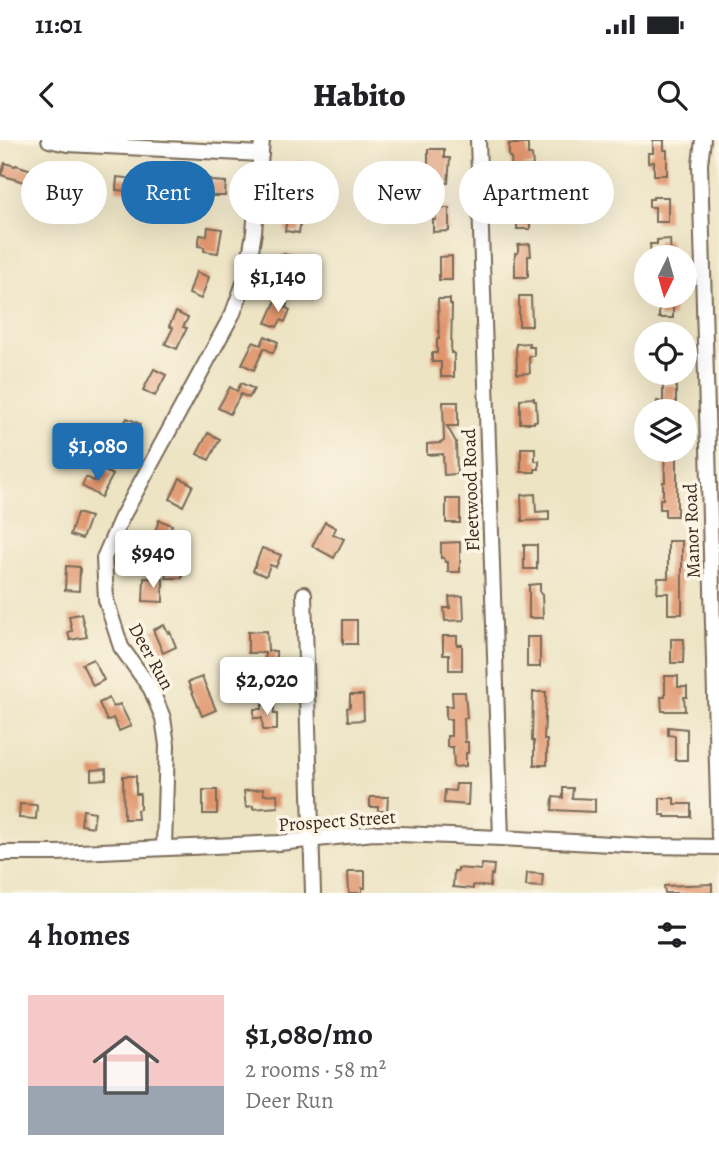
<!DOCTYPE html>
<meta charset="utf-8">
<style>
:root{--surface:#fff;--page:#f6f6f6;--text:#202124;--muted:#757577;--accent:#1f6fb2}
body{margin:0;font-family:Alegreya,serif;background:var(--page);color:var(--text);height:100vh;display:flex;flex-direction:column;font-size:26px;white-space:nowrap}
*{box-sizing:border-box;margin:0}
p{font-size:23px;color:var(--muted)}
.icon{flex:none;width:38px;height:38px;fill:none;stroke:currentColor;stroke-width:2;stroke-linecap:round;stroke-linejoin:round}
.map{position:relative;height:753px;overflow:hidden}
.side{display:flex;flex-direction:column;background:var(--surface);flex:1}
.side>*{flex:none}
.top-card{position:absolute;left:21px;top:21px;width:677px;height:63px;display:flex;gap:14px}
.needle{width:46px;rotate:185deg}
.buttons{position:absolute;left:634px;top:105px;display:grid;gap:14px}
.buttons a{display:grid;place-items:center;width:63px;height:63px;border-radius:50%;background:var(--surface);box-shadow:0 7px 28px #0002;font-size:35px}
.price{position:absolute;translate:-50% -60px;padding:0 16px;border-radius:7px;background:#fff;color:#222;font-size:23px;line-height:46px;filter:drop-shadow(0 2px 4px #0008)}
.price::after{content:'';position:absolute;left:50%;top:42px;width:21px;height:16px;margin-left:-10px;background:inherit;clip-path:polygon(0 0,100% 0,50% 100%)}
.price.on{background:var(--accent);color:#fff}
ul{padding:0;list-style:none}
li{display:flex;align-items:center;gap:21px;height:175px;padding:0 28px}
li span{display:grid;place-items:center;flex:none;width:196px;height:140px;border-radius:0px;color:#555}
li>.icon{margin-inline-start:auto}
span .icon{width:84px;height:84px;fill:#fffc;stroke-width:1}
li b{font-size:30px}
h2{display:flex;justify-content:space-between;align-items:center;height:84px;padding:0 28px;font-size:30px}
.pill{padding:0 24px;border-radius:32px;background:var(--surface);box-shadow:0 7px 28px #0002;font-size:24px;line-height:63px}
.pill.on{background:var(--accent);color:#fff}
.status{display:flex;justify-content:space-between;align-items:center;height:49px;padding:0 35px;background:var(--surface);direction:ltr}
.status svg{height:19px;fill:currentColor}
header{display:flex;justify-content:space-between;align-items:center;height:91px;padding:0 28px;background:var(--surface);font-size:32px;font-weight:800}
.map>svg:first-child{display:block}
.building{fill:#e0956d}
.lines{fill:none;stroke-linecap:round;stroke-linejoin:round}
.minor-casing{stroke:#796b58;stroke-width:18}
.minor{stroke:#fff;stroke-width:14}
.labels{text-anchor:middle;stroke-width:7;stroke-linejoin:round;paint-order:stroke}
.street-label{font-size:19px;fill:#3b2a1e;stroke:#fcf5e5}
</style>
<div class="status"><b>11:01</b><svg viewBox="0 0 49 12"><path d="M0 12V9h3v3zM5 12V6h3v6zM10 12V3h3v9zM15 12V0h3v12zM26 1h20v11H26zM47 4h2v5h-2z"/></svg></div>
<header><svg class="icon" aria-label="back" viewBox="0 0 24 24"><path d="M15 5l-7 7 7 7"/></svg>Habito<svg class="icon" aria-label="search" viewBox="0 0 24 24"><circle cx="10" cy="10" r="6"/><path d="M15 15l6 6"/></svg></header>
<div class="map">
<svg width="719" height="753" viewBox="0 0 719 753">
<rect width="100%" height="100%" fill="#fcf5e5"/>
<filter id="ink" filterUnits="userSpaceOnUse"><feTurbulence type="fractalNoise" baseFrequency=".0143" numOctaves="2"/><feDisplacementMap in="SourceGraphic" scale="14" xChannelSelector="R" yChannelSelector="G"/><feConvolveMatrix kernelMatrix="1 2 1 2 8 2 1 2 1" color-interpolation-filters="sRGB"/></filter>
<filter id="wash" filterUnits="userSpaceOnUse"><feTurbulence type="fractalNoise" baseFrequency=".00686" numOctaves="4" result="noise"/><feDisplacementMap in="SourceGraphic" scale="28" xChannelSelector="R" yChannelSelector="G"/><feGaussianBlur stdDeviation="1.57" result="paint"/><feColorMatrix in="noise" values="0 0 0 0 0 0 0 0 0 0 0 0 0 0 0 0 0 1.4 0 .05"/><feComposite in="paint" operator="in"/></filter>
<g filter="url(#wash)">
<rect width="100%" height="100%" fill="#ede4c4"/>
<g id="blocks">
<g class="building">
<polygon points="653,0 664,0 664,10 667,10 667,35 654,35 654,22 648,23 648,13 653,13"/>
<polygon points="509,4 528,4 528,15 532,15 533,26 525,26 525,40 512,40 511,17 509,17"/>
<polygon points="428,9 444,9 444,18 450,18 448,43 435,43 435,31 428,32"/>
<polygon points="294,22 306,22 306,47 291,46 291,36 294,36"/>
<polygon points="5,23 15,26 16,25 47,35 43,48 1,35"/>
<polygon points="134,36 145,37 144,52 116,50 117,37 134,39"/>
<polygon points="70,37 94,38 94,52 89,52 89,57 70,56"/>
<polygon points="200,38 211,39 211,41 226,42 225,56 211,56 210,62 180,61 180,41 199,42"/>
<polygon points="533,53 534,64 530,64 530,89 517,89 517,64 521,64 521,54"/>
<polygon points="653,57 668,57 668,82 655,82 655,67 649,67 649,59 653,59"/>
<polygon points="315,59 328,60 327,73 314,72"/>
<polygon points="57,60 77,61 76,73 57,72"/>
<polygon points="289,67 306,69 304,79 301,78 299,93 285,91"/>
<polygon points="435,68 449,68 449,91 433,92 433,80 436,80"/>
<polygon points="208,87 222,89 218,113 204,111 204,107 198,106 200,95 207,96"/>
<polygon points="670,99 671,117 651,116 650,104 657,104 657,100"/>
<polygon points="530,104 531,116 528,116 528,137 515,137 515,113 518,113 518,105"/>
<polygon points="283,114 297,117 293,131 297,132 294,141 277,137"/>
<polygon points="452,116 452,140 439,140 439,117"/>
<polygon points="196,132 209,137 201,159 189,154"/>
<polygon points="519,156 531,156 532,186 519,186"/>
<polygon points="652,156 673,156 673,178 659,178 659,166 652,166"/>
<polygon points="438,159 450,159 450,164 452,165 451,213 454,213 454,237 441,237 441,222 432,222 432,213 437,213 437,199 439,199"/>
<polygon points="276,160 287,164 286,168 290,170 285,182 281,180 277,187 266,183"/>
<polygon points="176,172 188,178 183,187 187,188 177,209 165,204 173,188 169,186"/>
<polygon points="265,196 278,202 273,213 264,208 254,230 242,224 253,202 261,205"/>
<polygon points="529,203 529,207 534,207 534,216 529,216 530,233 517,234 516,204"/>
<polygon points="154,229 166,235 155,256 143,250"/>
<polygon points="241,243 254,249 249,258 241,254 230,274 218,268 230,247 237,251"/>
<polygon points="663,245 676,245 676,271 656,271 657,261 663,262"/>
<polygon points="534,258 534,261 536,261 537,281 534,281 534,283 520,283 520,259"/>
<polygon points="443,262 458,262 458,286 447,286 456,302 457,334 444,335 443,314 427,315 427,304 440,303 440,302 444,301"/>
<polygon points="127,278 140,284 129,306 111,297 116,287 121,290"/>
<polygon points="208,293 220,299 209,320 197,314"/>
<polygon points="521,308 535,308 535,321 539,321 539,329 535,329 535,332 521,332"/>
<polygon points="664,310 677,310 677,376 665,376 665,369 660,369 660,359 663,359 663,342 665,342"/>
<polygon points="101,329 113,335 101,357 82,346 86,337 94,341"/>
<polygon points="180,338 193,345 183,366 170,359"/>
<polygon points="535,354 536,372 549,371 549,380 522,381 521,355"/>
<rect x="446" y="359" width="14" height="24"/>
<polygon points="77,373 90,377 82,399 70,395"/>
<polygon points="159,380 172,385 162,414 149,409"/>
<polygon points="325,382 336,388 333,394 344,399 334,418 312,406"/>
<polygon points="668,401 682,401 682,474 668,474 668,453 657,453 658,438 668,438"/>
<polygon points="460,402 460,432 448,432 448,422 445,422 444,418 441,418 441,403"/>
<rect x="524" y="405" width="13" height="24"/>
<polygon points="262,408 281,415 276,427 270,425 266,436 253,431"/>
<rect x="166" y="425" width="16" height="13"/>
<polygon points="66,426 80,427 79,451 65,450"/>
<polygon points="144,438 163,439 163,462 143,461"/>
<polygon points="537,444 540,444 540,453 542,454 543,478 529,478 529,445"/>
<polygon points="463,456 464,480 445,481 444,468 450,468 449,457"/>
<polygon points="81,474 87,497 70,500 68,492 72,491 69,476"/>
<rect x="343" y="480" width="14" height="24"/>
<polygon points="164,485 168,493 170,492 176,507 163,513 153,490"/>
<polygon points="267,491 268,511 276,511 276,523 265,523 265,513 248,513 248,492"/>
<polygon points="443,496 457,496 457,505 462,505 462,530 449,530 449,515 443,515"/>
<rect x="527" y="497" width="13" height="30"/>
<polygon points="671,499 684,499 683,523 671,523"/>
<polygon points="93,519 104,540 93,546 82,524"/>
<polygon points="665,536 678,536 678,547 687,547 687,557 684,557 685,571 662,571 661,557 665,557"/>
<polygon points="202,537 216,570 202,576 188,542"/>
<polygon points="452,552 465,552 467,578 464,578 465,602 468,602 468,613 466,613 466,626 454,627 453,607 447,607 447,596 451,596 451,579 446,579 446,566 453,566"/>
<polygon points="533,552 546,552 544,600 547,600 547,625 534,625 534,601 532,601"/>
<polygon points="350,555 363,555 364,580 348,581 347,568 350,567"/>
<polygon points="109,558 113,567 120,564 131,586 119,591 113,578 107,581 99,563"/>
<polygon points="262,565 274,565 274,574 277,574 277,590 263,590 262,578 254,578 254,569 262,569"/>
<polygon points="668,587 687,589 687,620 675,620 675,596 668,595"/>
<polygon points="106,629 106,639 91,640 91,630"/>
<polygon points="123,636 136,636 136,654 140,654 140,669 137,670 138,679 124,679"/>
<polygon points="456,644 469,644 468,665 444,663 445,650 455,651"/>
<polygon points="563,648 573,648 572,658 595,659 595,672 552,670 553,657 563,658"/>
<polygon points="263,649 264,655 277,654 278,667 253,669 253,666 246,667 244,651"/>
<rect x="203" y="650" width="14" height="24"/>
<polygon points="370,657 388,657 387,671 378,671 378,667 370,667"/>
<polygon points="660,658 674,658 674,664 691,664 691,677 665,677 665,675 660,675"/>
<polygon points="20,664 37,665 36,679 19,678"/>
<polygon points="83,670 95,672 93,687 81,685"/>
<polygon points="482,724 494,725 493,735 491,734 490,747 473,745 473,749 453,747 454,731 458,731 458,728 481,730"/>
<polygon points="348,731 365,731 365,748 362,748 362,753 349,753"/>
<polygon points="527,733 543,734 542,747 526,746"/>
<polygon points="712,744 712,753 665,753 664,746"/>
</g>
</g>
</g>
<g filter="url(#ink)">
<use href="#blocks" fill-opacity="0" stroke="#796b58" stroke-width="2"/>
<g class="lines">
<g class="minor-casing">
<g id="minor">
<polyline points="49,0 67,4 261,14"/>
<polyline points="478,0 501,698"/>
<polyline points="703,0 700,24 719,697"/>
<polyline points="304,454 313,753"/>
<polyline points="164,707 167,605 163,578 151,549 121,507 106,460 104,418 121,379 233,173 247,135 254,92 262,0"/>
<polyline points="0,713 56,713 279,703 374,693 501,698 647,706 719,707"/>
</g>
</g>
<use href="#minor" class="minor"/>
</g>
</g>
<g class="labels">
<g class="street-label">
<text transform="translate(470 350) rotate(-92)" y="7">Fleetwood Road</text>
<text transform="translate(691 391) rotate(-92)" y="7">Manor Road</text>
<text transform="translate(152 516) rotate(61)" y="7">Deer Run</text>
<text transform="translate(337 680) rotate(-4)" y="7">Prospect Street</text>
</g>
</g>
</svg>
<div class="buttons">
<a><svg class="needle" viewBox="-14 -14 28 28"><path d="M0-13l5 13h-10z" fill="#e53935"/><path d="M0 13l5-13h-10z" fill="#757577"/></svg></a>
<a><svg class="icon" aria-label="locate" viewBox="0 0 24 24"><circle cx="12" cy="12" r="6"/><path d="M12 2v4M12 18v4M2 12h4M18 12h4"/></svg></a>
<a><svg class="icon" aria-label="layers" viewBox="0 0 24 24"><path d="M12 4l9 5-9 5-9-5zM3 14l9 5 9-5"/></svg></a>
</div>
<b class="price" style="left:278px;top:174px">$1,140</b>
<b class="price on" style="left:98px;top:343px">$1,080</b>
<b class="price" style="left:153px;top:450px">$940</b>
<b class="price" style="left:267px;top:577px">$2,020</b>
<div class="top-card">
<a class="pill">Buy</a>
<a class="pill on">Rent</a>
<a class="pill">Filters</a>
<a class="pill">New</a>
<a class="pill">Apartment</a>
</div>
</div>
<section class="side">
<h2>4 homes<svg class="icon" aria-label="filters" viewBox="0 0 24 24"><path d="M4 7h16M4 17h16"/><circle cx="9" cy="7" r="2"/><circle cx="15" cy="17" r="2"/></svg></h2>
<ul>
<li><span style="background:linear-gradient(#f6c9c9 65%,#9aa5b1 0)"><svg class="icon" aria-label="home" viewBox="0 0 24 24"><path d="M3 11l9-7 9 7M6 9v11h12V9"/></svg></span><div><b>$1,080/mo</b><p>2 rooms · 58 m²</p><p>Deer Run</p></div></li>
</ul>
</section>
